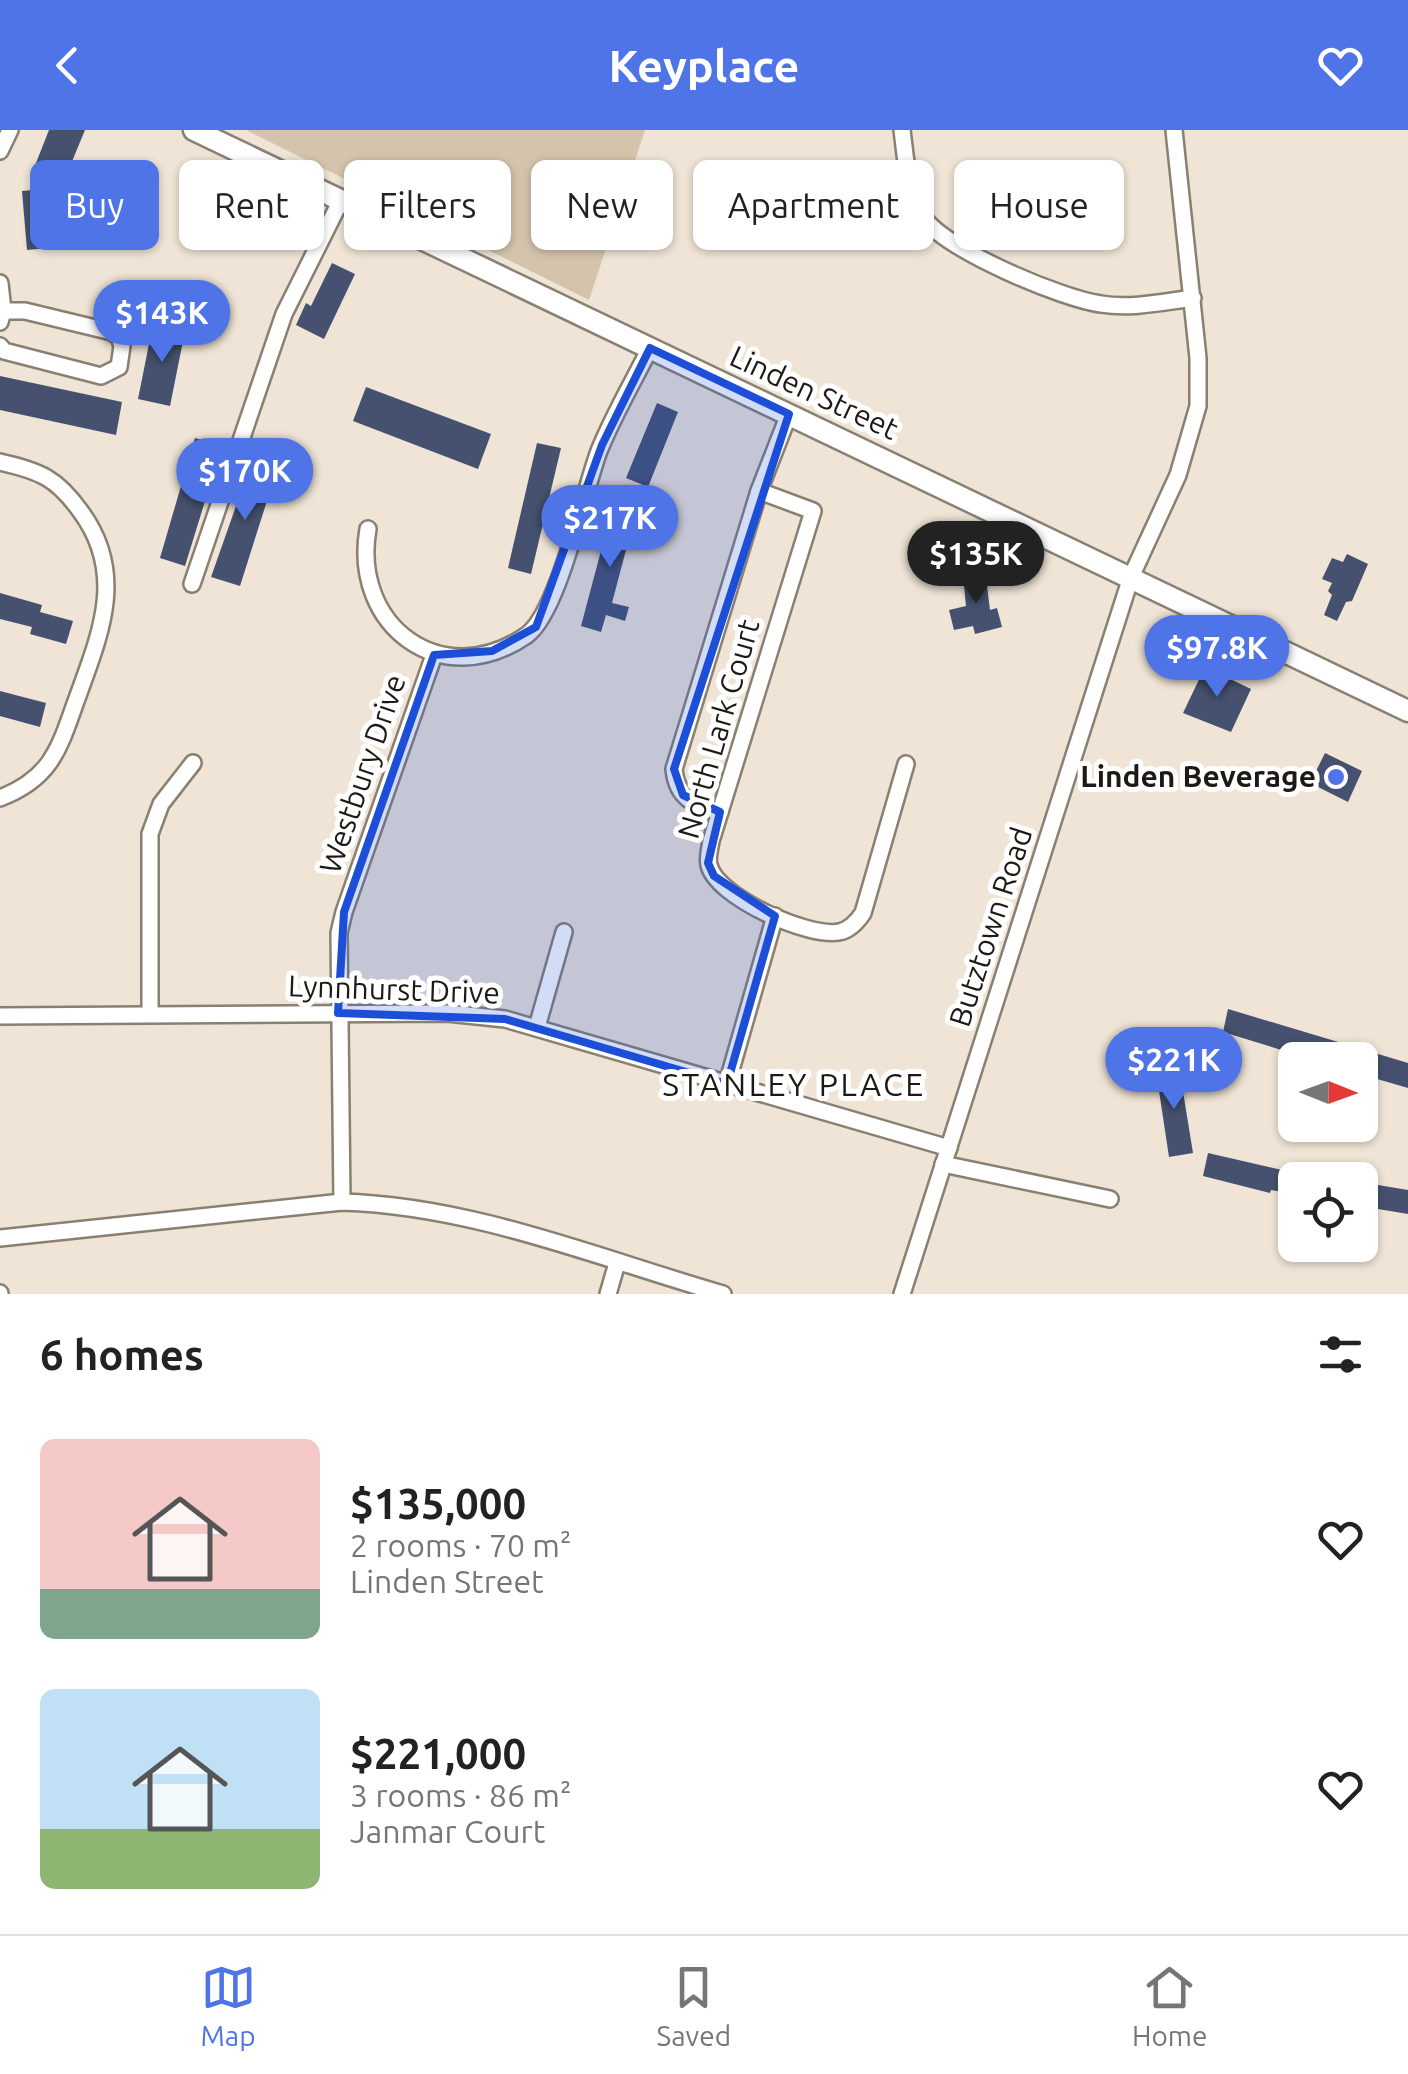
<!DOCTYPE html>
<meta charset="utf-8">
<style>
:root{--surface:#fff;--page:#f6f6f6;--text:#222;--muted:#767676;--line:#e0e0e0;--accent:#4e74e8}
body{margin:0;font-family:Ubuntu,sans-serif;background:var(--page);color:var(--text);height:100vh;display:flex;flex-direction:column;font-size:38px;white-space:nowrap}
*{box-sizing:border-box;margin:0}
p{font-size:32px;color:var(--muted)}
.icon{flex:none;width:55px;height:55px;fill:none;stroke:currentColor;stroke-width:2;stroke-linecap:round;stroke-linejoin:round}
.map{position:relative;height:1164px;overflow:hidden}
.sheet{display:flex;flex-direction:column;background:var(--surface);flex:1}
.sheet>*{flex:none}
.top-card{position:absolute;left:30px;top:30px;width:1350px;height:90px;display:flex;gap:20px}
.needle{width:65px;rotate:91deg}
.tools{position:absolute;left:1278px;top:912px;display:grid;gap:20px}
.tools a{display:grid;place-items:center;width:100px;height:100px;border-radius:15px;background:var(--surface);box-shadow:0 2px 8px #0004;font-size:50px}
.price{position:absolute;translate:-50% -85px;padding:0 22px;border-radius:35px;background:var(--accent);color:#fff;font-size:32px;line-height:65px;filter:drop-shadow(0 2px 5px #0008)}
.price::after{content:'';position:absolute;left:50%;top:60px;width:30px;height:22px;margin-left:-15px;background:inherit;clip-path:polygon(0 0,100% 0,50% 100%)}
.price.current{background:#222;color:#fff}
ul{padding:0;list-style:none}
li{display:flex;align-items:center;gap:30px;height:250px;padding:0 40px}
li span{display:grid;place-items:center;flex:none;width:280px;height:200px;border-radius:15px;color:#555}
li>.icon{margin-inline-start:auto}
span .icon{width:120px;height:120px;fill:#fffc;stroke-width:1}
li b{font-size:42px}
h2{display:flex;justify-content:space-between;align-items:center;height:120px;padding:0 40px;font-size:42px}
.chip{padding:0 35px;border-radius:15px;background:var(--surface);box-shadow:0 2px 8px #0004;font-size:35px;line-height:90px}
.chip.current{background:var(--accent);color:#fff}
header{display:flex;justify-content:space-between;align-items:center;height:130px;padding:0 40px;background:var(--accent);color:#fff;font-size:45px;font-weight:700}
.tabs{display:flex;justify-content:space-around;align-items:center;height:140px;border-top:2px solid var(--line);background:var(--surface);font-size:28px;color:var(--muted)}
.tabs a{display:grid;justify-items:center;gap:5px}
.tabs .current{color:var(--accent)}
.map>svg:first-child{display:block}
.green{fill:#d4c4ac}
.building{fill:#45516e}
.lines{fill:none;stroke-linecap:round;stroke-linejoin:round}
.minor-casing{stroke:#898072;stroke-width:20}
.major-casing{stroke:#898072;stroke-width:25}
.minor{stroke:#fff;stroke-width:15}
.major{stroke:#fff;stroke-width:20}
.marked{fill:#1d4ed8;fill-opacity:0.2;stroke:#1d4ed8;stroke-width:8;stroke-linejoin:round}
.poi-dot{fill:#4e74e8;stroke:#fff;stroke-width:4}
.labels{text-anchor:middle;stroke-width:10;stroke-linejoin:round;paint-order:stroke}
.street-label{font-size:30px;fill:#1d1914;stroke:#fff}
.poi-label{font-size:30px;font-weight:bold;fill:#1d1914;stroke:#fff;text-anchor:end}
.neighbourhood-label{font-size:32px;letter-spacing:2.5px;fill:#1d1914;stroke:#fff}
</style>
<header><svg class="icon" aria-label="back" viewBox="0 0 24 24"><path d="M15 5l-7 7 7 7"/></svg>Keyplace<svg class="icon" aria-label="heart" viewBox="0 0 24 24"><path d="M12 20l-8-8c-3-5 5-10 8-4 3-6 11-1 8 4z"/></svg></header>
<div class="map">
<svg width="1408" height="1164" viewBox="0 0 1408 1164">
<rect width="100%" height="100%" fill="#efe4d5"/>
<polygon class="green" points="246,0 645,0 589,170"/>
<g class="building">
<polygon points="49,0 85,0 66,46 36,33"/>
<polygon points="54,58 59,117 27,120 22,61"/>
<polygon points="332,133 355,144 324,209 296,195 306,173 311,176"/>
<polygon points="153,194 185,201 170,276 138,269"/>
<polygon points="0,246 122,272 116,305 0,280"/>
<polygon points="366,257 491,304 478,339 353,291"/>
<polygon points="657,273 678,282 648,357 626,348"/>
<polygon points="195,308 222,316 185,436 160,428"/>
<polygon points="537,313 561,318 531,444 508,438"/>
<polygon points="253,328 278,336 240,456 211,447"/>
<polygon points="614,372 637,378 612,473 629,477 625,491 606,485 601,502 581,496"/>
<polygon points="1347,424 1368,434 1352,471 1346,472 1337,491 1324,485 1332,465 1328,461 1332,453 1322,449 1332,428 1343,432"/>
<polygon points="985,440 990,480 997,478 1002,497 975,504 973,496 954,500 949,480 966,476 963,445"/>
<polygon points="0,463 42,475 40,482 73,491 66,514 30,504 32,497 0,489"/>
<polygon points="1205,537 1251,559 1231,602 1183,583"/>
<polygon points="0,561 46,573 40,597 0,586"/>
<polygon points="1325,623 1362,641 1348,672 1310,653"/>
<polygon points="1228,879 1408,933 1408,958 1360,944 1360,930 1314,930 1223,902"/>
<polygon points="1179,937 1193,1023 1169,1027 1156,941"/>
<polygon points="1208,1023 1295,1043 1295,1064 1271,1060 1270,1063 1203,1046"/>
<polygon points="1360,1052 1408,1060 1408,1084 1360,1076"/>
</g>
<g class="lines">
<g class="minor-casing">
<g id="minor">
<path d="M902,0c4,30 5,62 22,88 22,32 138,81 177,86 30,5 62,-2 92,-6"/>
<polyline points="0,21 10,0"/>
<polyline points="0,153 3,181 0,192"/>
<polyline points="0,216 4,221 101,246 119,237 122,216 119,207 112,202 25,181 3,181"/>
<path d="M0,332c40,9 57,16 81,50 44,60 21,118 -2,181 -19,51 -24,84 -79,105"/>
<path d="M759,361l54,20 -102,330c-1,7 -4,17 -2,24 7,32 100,73 130,67 11,-2 18,-10 24,-19l43,-149"/>
<path d="M368,399c-17,97 74,165 159,106 32,-24 56,-141 72,-184 14,-35 34,-69 51,-103"/>
<polyline points="192,454 284,184 341,70"/>
<path d="M720,682c-27,-8 -43,-13 -46,-43l85,-278 30,-77"/>
<polyline points="150,883 150,704 161,674 193,633"/>
<polyline points="0,886 447,883 505,889 949,1018"/>
<polyline points="537,897 564,802"/>
<polyline points="727,954 775,786"/>
<polyline points="943,1034 1110,1069"/>
<polyline points="342,1072 339,803 344,782 434,525"/>
<path d="M0,1108l342,-36c132,4 256,56 381,92"/>
<polyline points="0,1163 0,1164"/>
<polyline points="608,1164 617,1133"/>
<polyline points="902,1164 1131,447 1178,345 1198,276 1198,228 1174,0"/>
</g>
</g>
<g class="major-casing">
<polyline id="major" points="194,0 1408,581"/>
</g>
<use href="#minor" class="minor"/>
<use href="#major" class="major"/>
</g>
<path class="marked" d="M650,218l139,66 -115,355 9,26 37,17 -12,51 6,13 61,40 -48,168 -222,-65 -167,-6 6,-101 90,-257 58,-4 44,-24 66,-182z"/>
<circle class="poi-dot" cx="1336" cy="647" r="10"/>
<g class="labels">
<g class="street-label">
<text transform="translate(814 263) rotate(25)" y="10">Linden Street</text>
<text transform="translate(719 599) rotate(-74)" y="10">North Lark Court</text>
<text transform="translate(363 644) rotate(-71)" y="10">Westbury Drive</text>
<text transform="translate(991 797) rotate(-72)" y="10">Butztown Road</text>
<text transform="translate(394 860) rotate(2)" y="10">Lynnhurst Drive</text>
</g>
<g class="poi-label">
<text x="1316" y="657">Linden Beverage</text>
</g>
<g class="neighbourhood-label">
<text x="794" y="966">STANLEY PLACE</text>
</g>
</g>
</svg>
<div class="tools">
<a><svg class="needle" viewBox="-14 -14 28 28"><path d="M0-13l5 13h-10z" fill="#e53935"/><path d="M0 13l5-13h-10z" fill="#767676"/></svg></a>
<a><svg class="icon" aria-label="locate" viewBox="0 0 24 24"><circle cx="12" cy="12" r="6"/><path d="M12 2v4M12 18v4M2 12h4M18 12h4"/></svg></a>
</div>
<b class="price" style="left:162px;top:235px">$143K</b>
<b class="price" style="left:245px;top:393px">$170K</b>
<b class="price" style="left:610px;top:440px">$217K</b>
<b class="price current" style="left:976px;top:476px">$135K</b>
<b class="price" style="left:1217px;top:570px">$97.8K</b>
<b class="price" style="left:1174px;top:982px">$221K</b>
<div class="top-card">
<a class="chip current">Buy</a>
<a class="chip">Rent</a>
<a class="chip">Filters</a>
<a class="chip">New</a>
<a class="chip">Apartment</a>
<a class="chip">House</a>
</div>
</div>
<section class="sheet">
<h2>6 homes<svg class="icon" aria-label="filters" viewBox="0 0 24 24"><path d="M4 7h16M4 17h16"/><circle cx="9" cy="7" r="2"/><circle cx="15" cy="17" r="2"/></svg></h2>
<ul>
<li><span style="background:linear-gradient(#f6c9c9 75%,#7fa58c 0)"><svg class="icon" aria-label="home" viewBox="0 0 24 24"><path d="M3 11l9-7 9 7M6 9v11h12V9"/></svg></span><div><b>$135,000</b><p>2 rooms · 70 m²</p><p>Linden Street</p></div><svg class="icon" aria-label="heart" viewBox="0 0 24 24"><path d="M12 20l-8-8c-3-5 5-10 8-4 3-6 11-1 8 4z"/></svg></li>
<li><span style="background:linear-gradient(#bfe0f5 70%,#8fb573 0)"><svg class="icon" aria-label="home" viewBox="0 0 24 24"><path d="M3 11l9-7 9 7M6 9v11h12V9"/></svg></span><div><b>$221,000</b><p>3 rooms · 86 m²</p><p>Janmar Court</p></div><svg class="icon" aria-label="heart" viewBox="0 0 24 24"><path d="M12 20l-8-8c-3-5 5-10 8-4 3-6 11-1 8 4z"/></svg></li>
</ul>
</section>
<nav class="tabs">
<a class="current"><svg class="icon" aria-label="map" viewBox="0 0 24 24"><path d="M3 6l6-2 6 2 6-2v14l-6 2-6-2-6 2zM9 4v14M15 6v14"/></svg>Map</a>
<a><svg class="icon" aria-label="saved" viewBox="0 0 24 24"><path d="M7 4h10v16l-5-4-5 4z"/></svg>Saved</a>
<a><svg class="icon" aria-label="home" viewBox="0 0 24 24"><path d="M3 11l9-7 9 7M6 9v11h12V9"/></svg>Home</a>
</nav>
